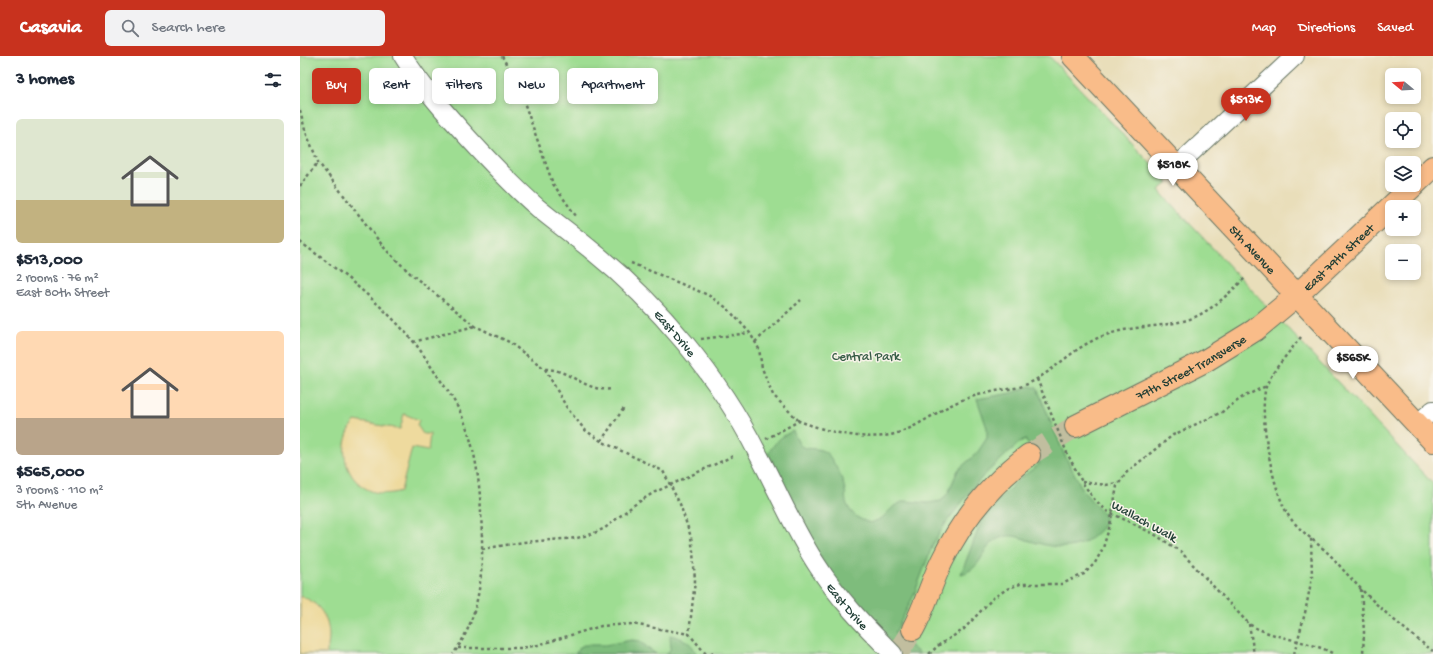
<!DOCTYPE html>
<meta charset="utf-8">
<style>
:root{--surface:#fff;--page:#f2f2f3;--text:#1f2937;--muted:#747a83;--accent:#c8321e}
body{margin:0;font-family:"Gochi Hand",sans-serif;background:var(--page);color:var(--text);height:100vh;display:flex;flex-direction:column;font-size:15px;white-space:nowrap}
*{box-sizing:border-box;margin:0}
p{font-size:13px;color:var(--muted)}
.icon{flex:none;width:22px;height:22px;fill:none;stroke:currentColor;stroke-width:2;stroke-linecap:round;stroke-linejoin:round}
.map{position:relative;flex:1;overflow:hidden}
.sheet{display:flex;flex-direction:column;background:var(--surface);width:300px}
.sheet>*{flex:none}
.banner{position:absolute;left:12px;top:12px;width:380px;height:36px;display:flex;gap:8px}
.needle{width:26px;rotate:288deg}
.fabs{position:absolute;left:1085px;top:12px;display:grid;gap:8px}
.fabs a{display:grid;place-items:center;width:36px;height:36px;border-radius:6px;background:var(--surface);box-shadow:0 2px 6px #0003;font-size:20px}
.price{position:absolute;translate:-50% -34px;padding:0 9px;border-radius:14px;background:#fff;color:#222;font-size:13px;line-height:26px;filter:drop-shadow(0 1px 2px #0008)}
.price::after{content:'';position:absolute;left:50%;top:24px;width:12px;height:9px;margin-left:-6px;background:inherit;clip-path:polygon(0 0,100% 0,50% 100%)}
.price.on{background:var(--accent);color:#fff}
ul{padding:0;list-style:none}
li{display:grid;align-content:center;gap:8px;height:212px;padding:0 16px}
li span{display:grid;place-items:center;height:124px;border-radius:6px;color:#555}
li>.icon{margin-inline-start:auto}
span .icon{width:72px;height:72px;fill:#fffc;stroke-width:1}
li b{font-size:17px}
h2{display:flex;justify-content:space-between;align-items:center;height:48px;padding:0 16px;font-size:17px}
.tag{padding:0 14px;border-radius:6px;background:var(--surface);box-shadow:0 2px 6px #0003;font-size:14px;line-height:36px}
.tag.on{background:var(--accent);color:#fff}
header{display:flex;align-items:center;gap:24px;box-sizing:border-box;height:56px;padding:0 20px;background:var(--accent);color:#fff}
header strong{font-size:19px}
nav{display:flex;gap:22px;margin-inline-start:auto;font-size:14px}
.search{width:280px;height:36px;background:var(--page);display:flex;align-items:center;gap:10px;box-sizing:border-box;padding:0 14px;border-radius:6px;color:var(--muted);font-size:15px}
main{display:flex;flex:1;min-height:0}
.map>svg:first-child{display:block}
.green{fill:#9edd92;stroke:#5e8d63}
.forest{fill:#7ebc7c;stroke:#4e7c58}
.sand{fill:#eeda9e;stroke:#868c69}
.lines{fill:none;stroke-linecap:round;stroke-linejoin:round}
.major-tunnel{stroke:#c1be9f;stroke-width:22;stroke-dasharray:22 11;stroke-linecap:butt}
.minor-casing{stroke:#667563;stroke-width:20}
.major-casing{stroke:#667563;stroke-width:24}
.path{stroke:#667563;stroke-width:2.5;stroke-dasharray:3 3;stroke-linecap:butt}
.minor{stroke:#fff;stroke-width:18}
.major{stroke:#f9bc89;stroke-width:22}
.path-bridge{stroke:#667563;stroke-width:2.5;stroke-dasharray:3 3;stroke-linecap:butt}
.labels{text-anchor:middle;stroke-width:3;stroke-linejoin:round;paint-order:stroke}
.street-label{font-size:13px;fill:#1f3d34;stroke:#f7f3e8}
.park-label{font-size:13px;fill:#385d47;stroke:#f7f3e8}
</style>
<header>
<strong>Casavia</strong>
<div class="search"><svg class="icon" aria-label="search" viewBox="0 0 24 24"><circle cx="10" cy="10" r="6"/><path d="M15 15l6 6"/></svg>Search here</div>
<nav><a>Map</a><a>Directions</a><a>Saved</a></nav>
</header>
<main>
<section class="sheet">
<h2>3 homes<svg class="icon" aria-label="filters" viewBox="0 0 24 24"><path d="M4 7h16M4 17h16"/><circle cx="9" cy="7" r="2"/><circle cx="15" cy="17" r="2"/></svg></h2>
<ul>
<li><span style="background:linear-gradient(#dfe7d0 65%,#c2b280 0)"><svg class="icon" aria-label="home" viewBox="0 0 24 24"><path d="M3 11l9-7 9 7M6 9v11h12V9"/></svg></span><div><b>$513,000</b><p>2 rooms · 76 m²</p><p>East 80th Street</p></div></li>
<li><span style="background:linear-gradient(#ffd9b3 70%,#b9a48a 0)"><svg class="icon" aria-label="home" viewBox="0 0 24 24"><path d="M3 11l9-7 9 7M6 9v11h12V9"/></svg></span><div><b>$565,000</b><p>3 rooms · 110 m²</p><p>5th Avenue</p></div></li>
</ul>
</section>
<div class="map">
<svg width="1133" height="598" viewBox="0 0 1133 598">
<rect width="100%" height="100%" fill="#f7f3e8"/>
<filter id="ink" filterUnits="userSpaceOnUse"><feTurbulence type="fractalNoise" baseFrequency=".025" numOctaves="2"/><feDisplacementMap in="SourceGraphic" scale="8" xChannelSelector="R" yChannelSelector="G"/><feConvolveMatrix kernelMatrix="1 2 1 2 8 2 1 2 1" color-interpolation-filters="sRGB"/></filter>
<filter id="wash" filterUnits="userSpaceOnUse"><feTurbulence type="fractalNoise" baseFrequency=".012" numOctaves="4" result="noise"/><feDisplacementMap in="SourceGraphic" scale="16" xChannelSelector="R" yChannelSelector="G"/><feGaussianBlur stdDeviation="0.9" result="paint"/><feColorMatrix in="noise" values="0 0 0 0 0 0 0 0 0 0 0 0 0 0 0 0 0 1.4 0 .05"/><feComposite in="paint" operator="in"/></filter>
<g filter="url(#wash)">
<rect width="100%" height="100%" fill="#e9deba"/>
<polygon class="green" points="0,0 749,0 867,125 867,128 859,134 863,139 1133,428 1133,598 0,598"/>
<g class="forest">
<path d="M730,330l7,2 27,66 20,38 20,23c3,8 0,11 -5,16 -22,23 -45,17 -72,9 -7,-3 -17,-6 -24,-3 -23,6 -17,31 -42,37l22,-57 36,-38 21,-15 -15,-25 -5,3 -37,34 -36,45 -14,23 -19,51 -19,38 25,21h-16c-24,-24 -48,-49 -70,-77 -27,-35 -46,-83 -66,-123 7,-12 13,-18 25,-23 2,4 4,10 7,14 6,7 21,-1 30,12 6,9 13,22 15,33 1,4 0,9 1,12 4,12 13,18 25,21l11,-5 12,-12 10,-5 24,2 13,-2 7,-8 10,-23 19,-17 10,-15v-10l-10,-29 35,-6z"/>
<path d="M370,579c12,3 23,7 26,19h-29l4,-6z"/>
<polygon points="332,584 339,585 356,598 275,598 280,591 284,589 305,589"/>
</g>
<g class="sand">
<path d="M104,358l15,6 -2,5 6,9h7l-2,17 -16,-3 -11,43c-44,14 -73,-34 -46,-70l45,8z"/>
<path d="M0,540c26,8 34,34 26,58h-26z"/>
</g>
</g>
<g filter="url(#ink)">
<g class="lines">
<g class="major-tunnel">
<polyline points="729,399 776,370"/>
<polyline points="597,598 613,573"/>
</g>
<g class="minor-casing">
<g id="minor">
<path id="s1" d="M103,0c19,31 44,59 68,85 22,24 43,46 67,67 17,14 35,27 52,41 35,28 67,60 95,94 28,34 53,71 73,111 20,37 36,76 59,111 21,33 48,61 76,89"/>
<polyline points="877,110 995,0"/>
<polyline points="1117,368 1133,354"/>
</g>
</g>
<g class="major-casing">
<g id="major">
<path id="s2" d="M773,0l360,385"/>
<polyline points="1114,129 1133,111"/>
<path id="s3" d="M776,370l129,-65 50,-31 42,-35 117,-110"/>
<path d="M613,573c12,-22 18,-46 29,-68 20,-42 50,-78 87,-106"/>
</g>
</g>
<g class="path">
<polyline points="202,0 219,32 253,128 276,160"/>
<polyline points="0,54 5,74 18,106 86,194 111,218 175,270 209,286 245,313 267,352 285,374 301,385 363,415 380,448 391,481 393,495 395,525 389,578"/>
<polyline points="0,130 18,106"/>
<path d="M0,186c40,29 81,61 113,99 8,9 14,20 21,30 12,17 25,35 32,55 13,36 15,74 16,113 1,38 -4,83 -29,115"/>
<polyline points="331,207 408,239 427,252 450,277 459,293 462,312 473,339 499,365"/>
<path d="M1001,281c-9,12 -31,36 -35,50 -8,27 7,110 25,132 10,13 28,25 40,37 6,6 11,13 16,18 26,29 55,54 86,77"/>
<polyline points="401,283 449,277"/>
<polyline points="113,286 175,270"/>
<polyline points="455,286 501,244"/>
<path d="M245,313c25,0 41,24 68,20"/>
<path d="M737,323l30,74 15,29 12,17 13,12 47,23 26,17 69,73c26,16 58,15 85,30"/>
<path d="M466,383l33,-18c27,10 56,18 85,15 26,-3 48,-22 71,-33 13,-6 27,-9 41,-12 9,-2 20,-2 29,-6 24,-10 42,-31 65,-43 35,-19 66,-12 100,-23 22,-8 39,-26 55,-41"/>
<polyline points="301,385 324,352"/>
<polyline points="782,426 806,429 818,427"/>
<polyline points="182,493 224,486 277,482 292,478 305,472 334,449 353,437 435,399"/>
<polyline points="1061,533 1064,576 1063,598"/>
<polyline points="1005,557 1012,521 1011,481"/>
<polyline points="949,568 954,598"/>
<polyline points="158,592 221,592 238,589 301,570 332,568 389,578 406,598"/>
<polyline points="411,598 414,595"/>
<polyline points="629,598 639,589 663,574 693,542 707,533 720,528 762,528 784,518 795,507 803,492 810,469 817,430 827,416 873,379 922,356 943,341 966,330"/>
</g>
<use href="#minor" class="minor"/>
<use href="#major" class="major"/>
<polyline class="path-bridge" points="994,598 1005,557"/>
</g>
</g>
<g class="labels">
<g class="street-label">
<text dy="5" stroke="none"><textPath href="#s2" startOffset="264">5th Avenue</textPath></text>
<text dy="5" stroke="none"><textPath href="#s3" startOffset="314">East 79th Street</textPath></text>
<text dy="5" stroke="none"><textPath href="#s1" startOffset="390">East Drive</textPath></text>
<text dy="5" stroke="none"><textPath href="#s3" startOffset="129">79th Street Transverse</textPath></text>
<text transform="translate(845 464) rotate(29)" y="5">Wallach Walk</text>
<text dy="5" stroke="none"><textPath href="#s1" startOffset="714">East Drive</textPath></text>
</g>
<g class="park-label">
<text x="566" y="304">Central Park</text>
</g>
</g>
</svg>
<div class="fabs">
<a><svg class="needle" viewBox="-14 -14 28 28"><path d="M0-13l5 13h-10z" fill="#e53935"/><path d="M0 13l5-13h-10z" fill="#747a83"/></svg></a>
<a><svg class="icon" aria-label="locate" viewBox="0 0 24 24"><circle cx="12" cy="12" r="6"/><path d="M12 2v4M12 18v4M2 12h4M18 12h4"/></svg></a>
<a><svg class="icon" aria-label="layers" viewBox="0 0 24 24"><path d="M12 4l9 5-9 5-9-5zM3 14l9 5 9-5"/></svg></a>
<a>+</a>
<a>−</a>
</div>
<b class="price on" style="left:946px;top:66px">$513K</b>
<b class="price" style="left:873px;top:131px">$518K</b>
<b class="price" style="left:1053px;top:324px">$565K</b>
<div class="banner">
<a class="tag on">Buy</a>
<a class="tag">Rent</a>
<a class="tag">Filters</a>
<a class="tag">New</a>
<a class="tag">Apartment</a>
</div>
</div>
</main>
